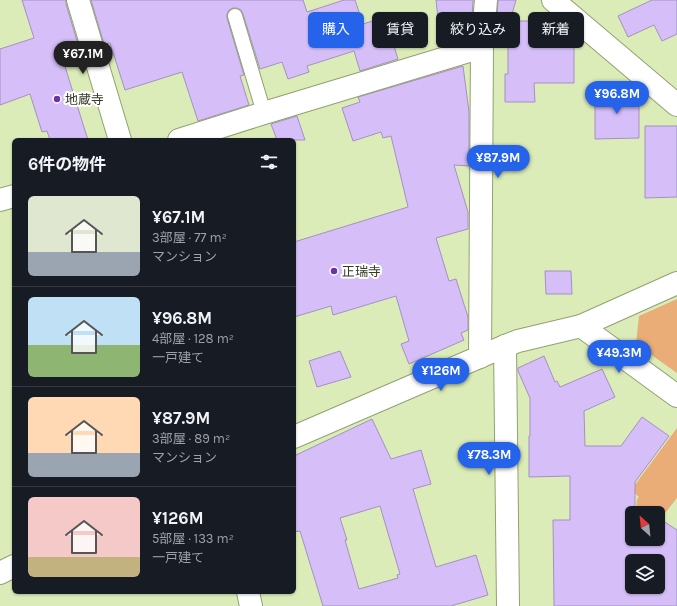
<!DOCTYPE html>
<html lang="ja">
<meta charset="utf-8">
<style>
:root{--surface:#171b24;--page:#20242c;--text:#f1f3f6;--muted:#9ea1a6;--line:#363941;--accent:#2563eb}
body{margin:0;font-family:Karla,"Noto Sans JP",sans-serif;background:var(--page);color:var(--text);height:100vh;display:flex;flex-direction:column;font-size:15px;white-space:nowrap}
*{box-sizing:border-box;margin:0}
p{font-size:13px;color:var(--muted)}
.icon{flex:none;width:22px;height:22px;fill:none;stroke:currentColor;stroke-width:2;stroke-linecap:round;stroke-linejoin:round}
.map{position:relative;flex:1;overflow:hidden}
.sheet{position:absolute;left:12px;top:138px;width:284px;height:456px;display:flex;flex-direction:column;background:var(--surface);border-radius:6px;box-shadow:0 1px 3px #0004}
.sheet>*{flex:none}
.hud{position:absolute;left:308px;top:12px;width:309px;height:36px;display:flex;gap:8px}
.needle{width:26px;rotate:333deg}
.tools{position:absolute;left:625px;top:506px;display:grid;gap:8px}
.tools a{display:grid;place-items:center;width:40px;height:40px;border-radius:6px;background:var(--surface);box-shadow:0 1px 3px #0004;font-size:20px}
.price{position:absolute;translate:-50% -34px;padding:0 9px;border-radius:14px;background:var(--accent);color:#fff;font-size:13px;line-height:26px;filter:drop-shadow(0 1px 2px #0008)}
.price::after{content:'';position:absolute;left:50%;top:24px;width:12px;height:9px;margin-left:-6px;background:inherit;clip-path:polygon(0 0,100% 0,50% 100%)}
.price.on{background:#222;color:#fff}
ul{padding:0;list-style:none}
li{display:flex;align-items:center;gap:12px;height:100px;padding:0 16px}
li+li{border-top:1px solid var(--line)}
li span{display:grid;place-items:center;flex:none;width:112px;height:80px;border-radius:6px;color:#555}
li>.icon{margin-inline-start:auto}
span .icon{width:48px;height:48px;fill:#fffc;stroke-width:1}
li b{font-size:17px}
h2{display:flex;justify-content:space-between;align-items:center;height:48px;padding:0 16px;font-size:17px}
.pill{padding:0 14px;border-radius:6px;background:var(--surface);box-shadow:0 1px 3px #0004;font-size:14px;line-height:36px}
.pill.on{background:var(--accent);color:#fff}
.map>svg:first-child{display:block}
.green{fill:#eaad77}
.building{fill:#d6bff9;stroke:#a391bf;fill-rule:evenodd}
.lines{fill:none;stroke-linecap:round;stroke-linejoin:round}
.lane-casing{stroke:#91a170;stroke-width:16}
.street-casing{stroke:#91a170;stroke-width:24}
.secondary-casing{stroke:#91a170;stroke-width:24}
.lane{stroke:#fff;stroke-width:14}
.street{stroke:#fff;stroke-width:22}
.secondary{stroke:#fff;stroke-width:22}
.poi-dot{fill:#6d32a8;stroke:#fff;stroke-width:1.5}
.labels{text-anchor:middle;stroke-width:4;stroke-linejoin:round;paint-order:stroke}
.poi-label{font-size:13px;fill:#353c27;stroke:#fff;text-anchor:start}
</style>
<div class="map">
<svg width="677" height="606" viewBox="0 0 677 606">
<rect width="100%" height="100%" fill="#dcecb9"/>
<g class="green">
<polygon points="677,299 677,373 636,344 639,316"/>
<polygon points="677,428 677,498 662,517 658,518 658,513 636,513 637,499 639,497 631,490"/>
</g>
<g class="building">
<polygon points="22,0 66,0 66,4 80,51 62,57 88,140 50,140 47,131 42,132 30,94 0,105 0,49 34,38"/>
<polygon points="91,0 303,0 307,12 344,0 355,0 363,24 385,17 398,59 360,71 354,51 307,66 309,72 288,79 282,62 260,69 243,14 241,10 237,8 233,8 229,10 227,14 227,18 244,75 240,76 249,105 198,121 182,72 125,90 110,43 104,44"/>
<polygon points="436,0 473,0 471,34 440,38"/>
<polygon points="498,0 516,0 510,21 530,21 530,43 574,42 574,83 534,83 535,102 505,102 505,74 508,74 508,28 508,29 496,31"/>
<polygon points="652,0 677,0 677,34 662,41 654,25 628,37 618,16"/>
<polygon points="463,66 469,112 469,166 454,165 468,212 468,229 436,238 449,281 456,279 468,317 468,330 461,333 464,340 409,364 401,344 409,341 396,296 333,315 331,306 294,317 294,242 408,207 391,136 383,138 381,132 353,141 342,108 360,102 358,97"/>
<polygon points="595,91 639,91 639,138 595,139"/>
<polygon points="297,116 305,140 277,140 271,124"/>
<polygon points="645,126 677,126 677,197 645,198"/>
<polygon points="545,271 571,271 572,294 546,294"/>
<polygon points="340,351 351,377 317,387 309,361"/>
<path d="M544,356l11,26 2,-1 3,6 42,-18 13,28 -31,14 1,35h36l21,-29 27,19 -34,46v31h-3v26h26v-20h2l17,11v76h-123l-1,-86h17v-44l-41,1v-41h1v-38l-12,-27v-3zM632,561h26v26h-26z"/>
<path d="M372,419l19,40 30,-9 10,34 -18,5 23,78 40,-12 12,40 -37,11h-128l-23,-75 -6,1v-76zM380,506l20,68 -3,1 1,3 -39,11 -14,-49h2l-7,-22z"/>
</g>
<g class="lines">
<g class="lane-casing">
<polyline id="lane" points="235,16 264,113"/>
</g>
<g class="street-casing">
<g id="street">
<polyline points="78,0 120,140"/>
<polyline points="553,0 677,105"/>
<polyline points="179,140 264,113 482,47"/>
<polyline points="0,200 14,196"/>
<polyline points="677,283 581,326 677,396"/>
<polyline points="505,346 508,606"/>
<polyline points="480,357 482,47 486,0"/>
<polyline points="248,592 251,606"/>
</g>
</g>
<g class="secondary-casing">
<g id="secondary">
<polyline points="294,437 505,346 518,341 581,326"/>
<polyline points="0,573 14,566"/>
</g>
</g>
<use href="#lane" class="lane"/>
<use href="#street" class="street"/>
<use href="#secondary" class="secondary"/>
</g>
<g class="poi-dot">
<circle cx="57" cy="99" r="4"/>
<circle cx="334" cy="271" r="4"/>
</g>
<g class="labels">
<g class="poi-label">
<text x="65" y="104">地蔵寺</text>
<text x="342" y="276">正瑞寺</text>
</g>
</g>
</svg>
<div class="tools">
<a><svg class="needle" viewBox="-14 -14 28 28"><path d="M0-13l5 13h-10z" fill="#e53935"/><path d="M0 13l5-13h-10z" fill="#9ea1a6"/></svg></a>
<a><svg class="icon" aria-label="layers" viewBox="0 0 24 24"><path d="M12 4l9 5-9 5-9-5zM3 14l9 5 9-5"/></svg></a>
</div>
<b class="price on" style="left:83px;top:75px">¥67.1M</b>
<b class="price" style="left:617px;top:115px">¥96.8M</b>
<b class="price" style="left:498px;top:179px">¥87.9M</b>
<b class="price" style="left:619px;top:374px">¥49.3M</b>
<b class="price" style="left:441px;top:392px">¥126M</b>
<b class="price" style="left:489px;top:476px">¥78.3M</b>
<div class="hud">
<a class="pill on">購入</a>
<a class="pill">賃貸</a>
<a class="pill">絞り込み</a>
<a class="pill">新着</a>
</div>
<section class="sheet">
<h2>6件の物件<svg class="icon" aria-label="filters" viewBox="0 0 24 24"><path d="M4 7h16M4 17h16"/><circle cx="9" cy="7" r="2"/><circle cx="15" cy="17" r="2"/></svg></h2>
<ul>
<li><span style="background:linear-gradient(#dfe7d0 70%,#9aa5b1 0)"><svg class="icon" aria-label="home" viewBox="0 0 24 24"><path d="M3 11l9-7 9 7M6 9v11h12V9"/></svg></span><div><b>¥67.1M</b><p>3部屋 · 77 m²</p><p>マンション</p></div></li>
<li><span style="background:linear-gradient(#bfe0f5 60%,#8fb573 0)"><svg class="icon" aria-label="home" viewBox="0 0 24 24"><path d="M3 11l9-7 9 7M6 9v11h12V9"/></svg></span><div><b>¥96.8M</b><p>4部屋 · 128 m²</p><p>一戸建て</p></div></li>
<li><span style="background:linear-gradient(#ffd9b3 70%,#9aa5b1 0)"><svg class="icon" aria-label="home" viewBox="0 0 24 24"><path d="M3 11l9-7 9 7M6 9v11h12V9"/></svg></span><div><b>¥87.9M</b><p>3部屋 · 89 m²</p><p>マンション</p></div></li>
<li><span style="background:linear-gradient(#f6c9c9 75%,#c2b280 0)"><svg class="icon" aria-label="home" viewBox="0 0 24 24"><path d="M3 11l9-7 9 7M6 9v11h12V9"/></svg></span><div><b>¥126M</b><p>5部屋 · 133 m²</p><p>一戸建て</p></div></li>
</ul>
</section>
</div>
